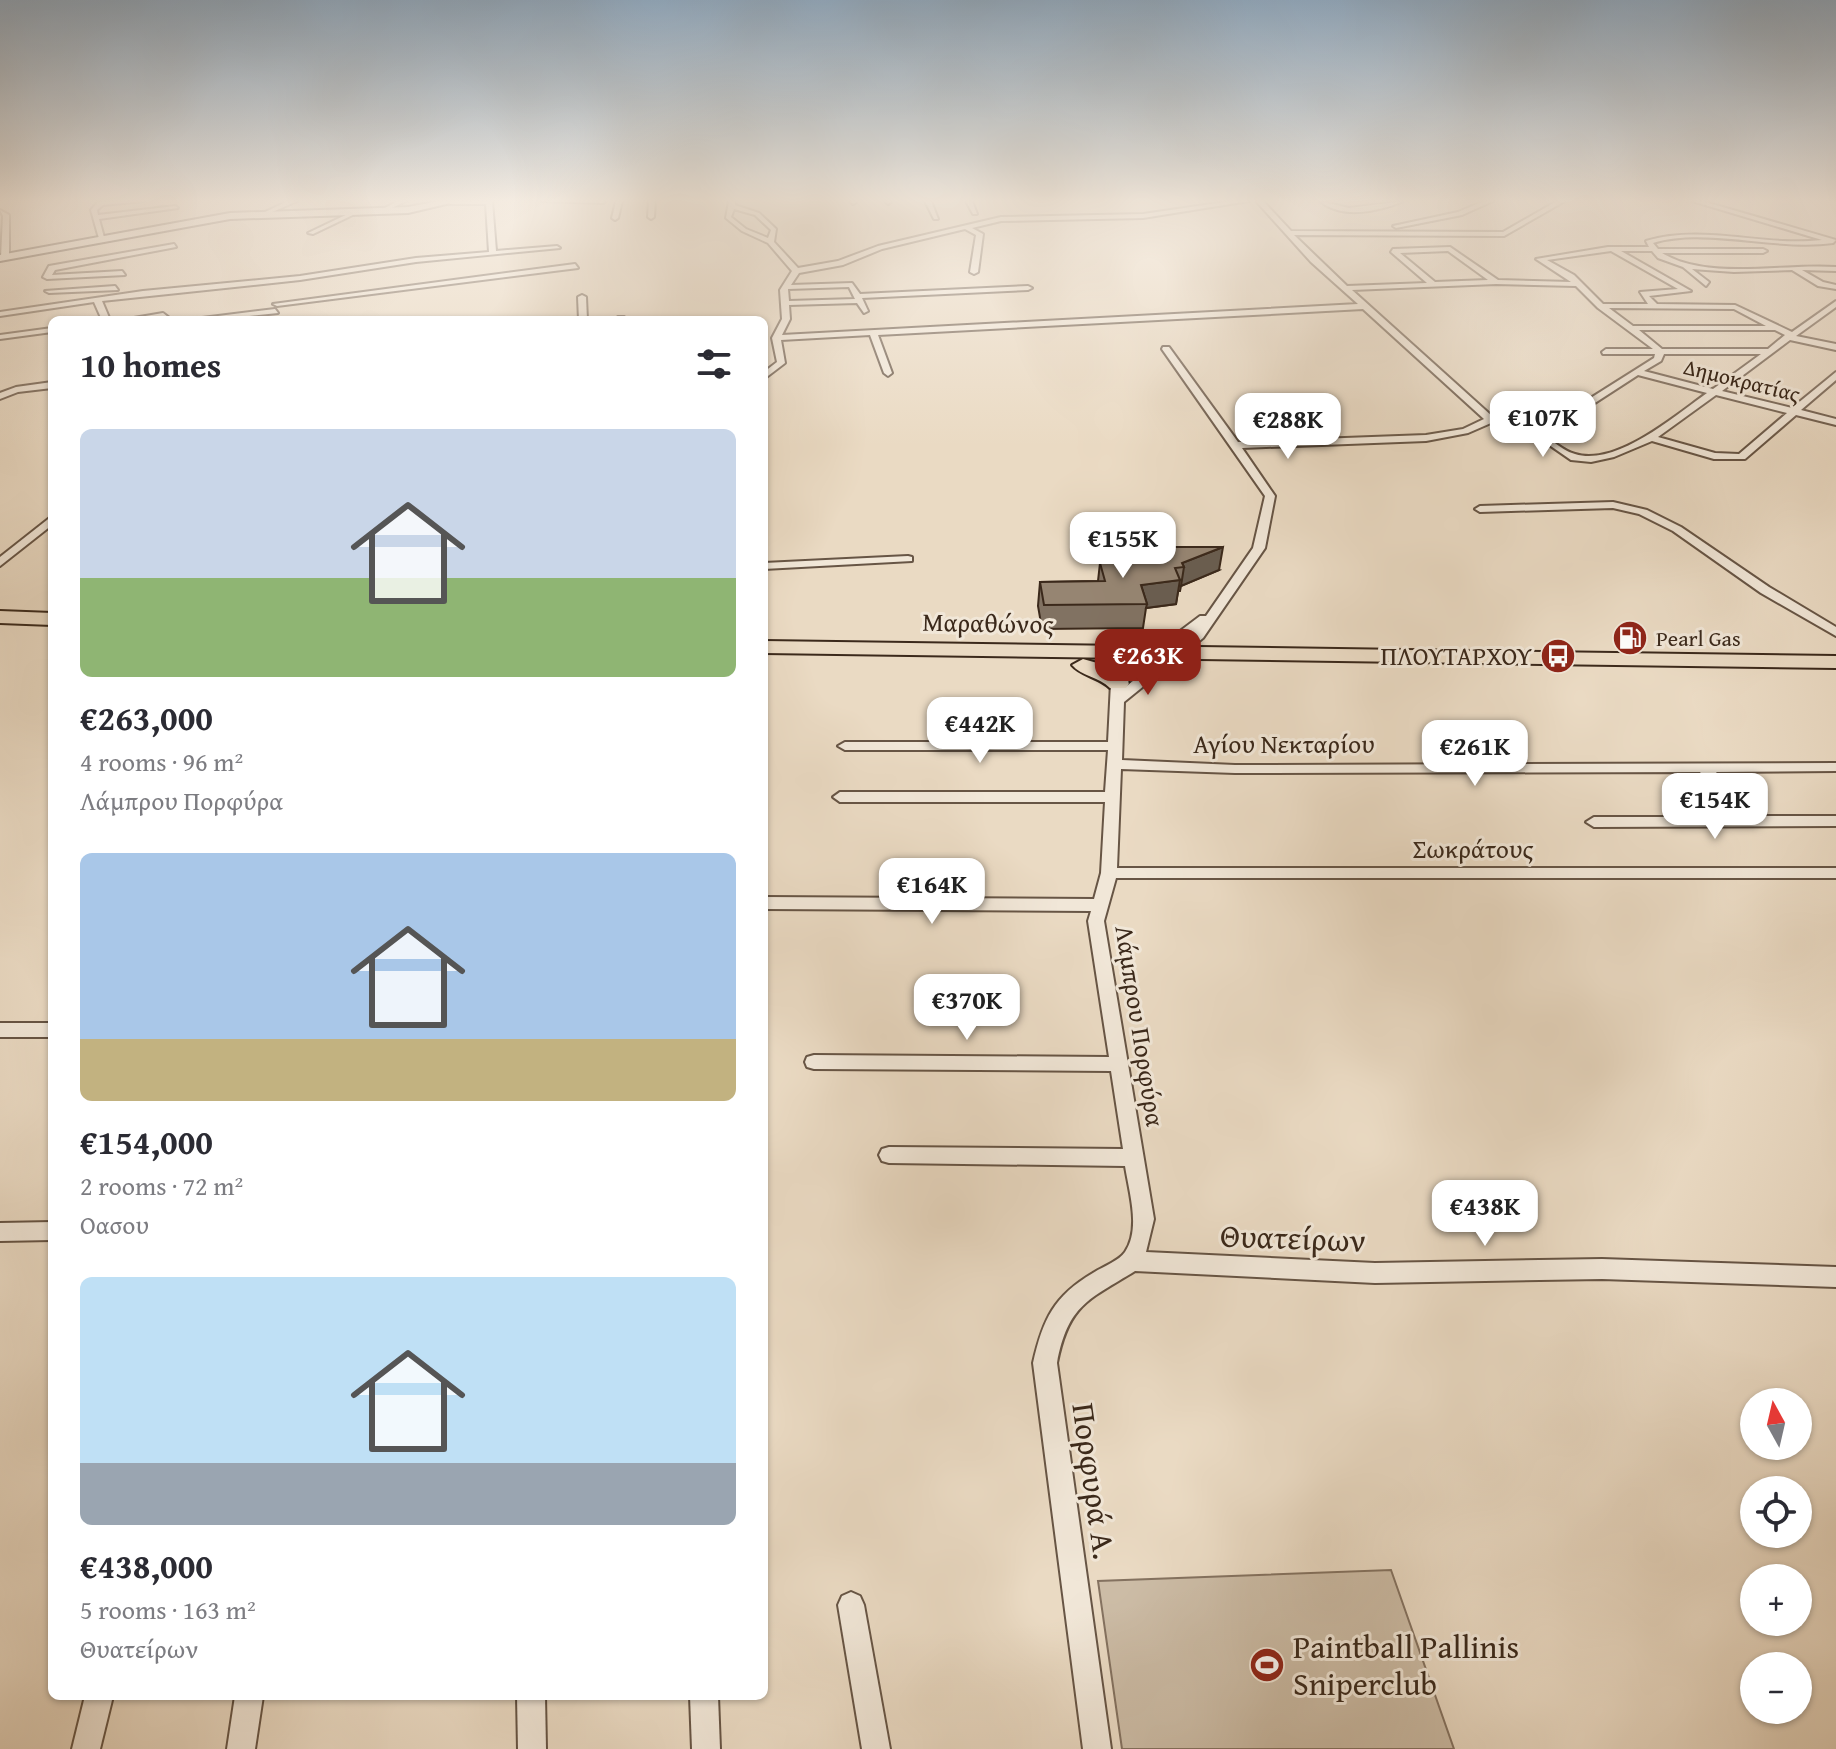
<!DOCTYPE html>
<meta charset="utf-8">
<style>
:root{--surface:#fff;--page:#f7f7f7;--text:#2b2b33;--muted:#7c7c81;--accent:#8f2418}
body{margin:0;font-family:"Gentium Book Plus",serif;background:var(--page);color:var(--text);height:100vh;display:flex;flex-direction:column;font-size:30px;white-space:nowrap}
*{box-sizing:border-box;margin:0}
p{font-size:26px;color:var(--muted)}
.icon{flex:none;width:44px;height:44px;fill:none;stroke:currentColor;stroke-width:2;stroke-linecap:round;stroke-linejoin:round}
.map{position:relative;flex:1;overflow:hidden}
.sheet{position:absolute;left:48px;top:316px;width:720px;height:1384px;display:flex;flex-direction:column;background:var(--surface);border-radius:12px;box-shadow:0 2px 6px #0004}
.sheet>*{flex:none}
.needle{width:52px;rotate:352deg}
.controls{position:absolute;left:1740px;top:1388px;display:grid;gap:16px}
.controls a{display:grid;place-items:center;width:72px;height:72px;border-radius:50%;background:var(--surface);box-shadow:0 2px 6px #0004;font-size:40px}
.price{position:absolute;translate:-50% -68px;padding:0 18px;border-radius:16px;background:#fff;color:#222;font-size:26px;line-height:52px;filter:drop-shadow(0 2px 4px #0008)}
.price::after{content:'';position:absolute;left:50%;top:48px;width:24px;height:18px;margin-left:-12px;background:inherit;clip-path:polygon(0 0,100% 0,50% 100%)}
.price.active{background:var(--accent);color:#fff}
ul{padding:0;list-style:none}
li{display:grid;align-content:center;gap:16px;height:424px;padding:0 32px}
li span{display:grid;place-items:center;height:248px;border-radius:12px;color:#555}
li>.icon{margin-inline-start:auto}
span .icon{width:144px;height:144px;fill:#fffc;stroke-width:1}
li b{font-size:34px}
h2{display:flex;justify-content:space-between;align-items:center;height:96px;padding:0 32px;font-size:34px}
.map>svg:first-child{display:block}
.green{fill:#ccbca6;stroke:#847260;stroke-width:2}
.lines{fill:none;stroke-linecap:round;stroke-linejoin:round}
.minor-casing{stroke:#675545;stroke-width:4}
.secondary-casing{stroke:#3b291b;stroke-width:4}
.primary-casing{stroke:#3b291b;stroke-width:4}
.minor{fill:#f1e7d8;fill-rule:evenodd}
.secondary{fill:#f1e7d8;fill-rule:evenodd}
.primary{fill:#eadac3;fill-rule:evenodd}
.wall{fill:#817262;stroke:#3b291b;stroke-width:2}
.shaded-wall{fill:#695d50;stroke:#3b291b;stroke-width:2}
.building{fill:#968572;stroke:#3b291b;stroke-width:2}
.labels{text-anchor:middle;stroke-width:6;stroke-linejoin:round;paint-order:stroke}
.far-street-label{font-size:22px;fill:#3b291b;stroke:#f1e7d8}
.far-poi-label{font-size:22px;fill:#3b291b;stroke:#f1e7d8;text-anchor:start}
.street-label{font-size:26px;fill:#3b291b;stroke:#f1e7d8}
.poi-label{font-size:26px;fill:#3b291b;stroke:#f1e7d8;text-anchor:end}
.near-street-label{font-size:32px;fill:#3b291b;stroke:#f1e7d8}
.near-poi-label{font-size:32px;fill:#3b291b;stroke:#f1e7d8;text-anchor:start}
</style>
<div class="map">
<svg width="1836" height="1749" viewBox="0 0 1836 1749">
<rect width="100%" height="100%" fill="#eadac3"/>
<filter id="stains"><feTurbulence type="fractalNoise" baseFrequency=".0025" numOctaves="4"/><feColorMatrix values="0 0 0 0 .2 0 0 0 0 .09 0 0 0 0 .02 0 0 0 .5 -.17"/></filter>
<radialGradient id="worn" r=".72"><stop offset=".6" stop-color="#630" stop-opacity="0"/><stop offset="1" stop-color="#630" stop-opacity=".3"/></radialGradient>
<polygon class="green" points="1391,1570 1454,1749 1122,1749 1098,1581"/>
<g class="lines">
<g class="minor-casing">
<g id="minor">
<polygon points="144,201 103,205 97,210 98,215 175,206 178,208 99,219 105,241 100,242 91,210 98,202"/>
<polygon points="288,201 297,201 268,214 263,213"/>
<polygon points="398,201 406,201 384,212 379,211"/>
<polygon points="451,201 492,201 496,251 557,246 560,248 416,262 300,280 102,301 110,320 102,320 94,302 0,316 0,312 143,291 300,276 416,258 489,252 486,204 449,204"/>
<polygon points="542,201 606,201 603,203"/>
<polygon points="616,201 622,201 618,218 615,220 612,218"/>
<polygon points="649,201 655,201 654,217 651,219 648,217"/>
<path d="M729,201h6v4l24,8 17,16 -2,13 24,26 40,-7 40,-15 123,-29 142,-3 89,-13h17l-106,17 -142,3 -29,7 11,6 -5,38 -4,2 -4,-2 6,-37 -11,-6 -83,20 -39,16 -44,8 -8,12 61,-2 8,11 168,-8 4,2 -4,2 -166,8 6,13 -4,2 -7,-10 -68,2 1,14 -8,16 576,-31 -47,-42 -55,-61h7l28,30 212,1 54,-31h8l-61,35 -210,-1 53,51 80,-3 -36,-31 2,-3 57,-2 48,33 73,2 -35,-23 72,-12h41l-3,-6c57,-17 117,6 176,-1l-130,-39h10l134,39 -3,3c-58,8 -127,-16 -180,0l5,6h105l4,2 -4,2h-101c45,28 122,10 174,14v4l-34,-1 21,12 13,3v4l-18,-3 -26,-16 -58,2 -42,-3 17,13 -3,4 -23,-19 -25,-9 -6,-7h-31l70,40 -42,5 8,8 78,1 57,27 44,-31v6l-40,29 40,8v6l-46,-10 -68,51 70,17 44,-36v8l-35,30 35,9v6l-40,-10 -51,44h-31l-62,-18 -38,16 -23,5 -20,-2 -52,-36 -28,-1 -23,10 -42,8 -184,7 33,48 -10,52 -62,90 -79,64 -2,58 113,5 601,-2v8l-120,1 36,44h84v10l-242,1 -8,-5 8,-5h142l-36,-45 -465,1 -114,-4 -4,99h719v10h-720l-12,43 50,298 -8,33 229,11 227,-4 234,8v20l-234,-8 -227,4 -240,-12c-47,29 -67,34 -78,92l54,386h-28l-50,-386c10,-44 21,-67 60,-90 9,-6 26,-12 32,-21 16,-23 4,-60 0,-86l-236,-3 -7,-2 -3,-6 3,-6 7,-2 234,2 -12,-78 -297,-2 -7,-2 -2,-5 2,-5 7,-2 295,2 -21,-136 3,-10 -327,-2v-12l330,2 7,-26 4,-71h-265l-7,-5 7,-5h265l3,-42h-263l-7,-4 7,-4h263l3,-59 89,-67h6l47,-68 12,-52 -103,-147 1,-2h6l69,95 188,-7 37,-6 21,-10 -121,-110 -485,26 14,38 -4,3 -4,-3 -14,-38 -89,5 4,23 -21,16v-7l13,-10 -5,-24 10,-19 -2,-29 12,-19 -24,-28 -26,-12 -16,-13zM734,209l21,6 16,15 -3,8 -22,-9 -15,-12zM1448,251l40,29 -53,2 -35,-29zM1611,251l67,38 -38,3 8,12h-45l-29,-29 -27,-15zM1496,284l80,2 22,22 55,41h-47l-4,3 1,2h52l-1,4 -76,48 -57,12 -28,-1 -141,-127zM849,287l6,12 -66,2 -1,-12zM1609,308l125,1 32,17h-133zM1639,330h136l10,5 -17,14h-106zM1664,354h97l-48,35 -69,-18 17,-10zM1638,375l69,18c-31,22 -91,74 -132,61 -15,-4 -33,-22 -46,-32l55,-12zM1716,395l71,18 -48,41 -24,-1 -57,-16zM1195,632l-71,56 1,-4z"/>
<polygon points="850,201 856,201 856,202 853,204"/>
<polygon points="885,201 891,201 891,202 888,204"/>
<polygon points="925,201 931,201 938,219 934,219"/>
<polygon points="966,201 972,201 977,214 973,214"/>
<path d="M1320,201l29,7 55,-7c-24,10 -62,19 -84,0z"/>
<polygon points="1484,201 1493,201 1462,215 1396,228 1393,226 1458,212"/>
<polygon points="0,210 9,215 9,257 5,259 1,257 3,216"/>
<polygon points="354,211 359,212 313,234 308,233"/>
<polygon points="174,244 176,247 55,270 52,275 122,271 125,275 47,279 43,277 49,266"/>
<polygon points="575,264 578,268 277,306 273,304"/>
<polygon points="115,286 118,290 49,293 45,291"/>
<polygon points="582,295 586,297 587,320 579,320 578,297"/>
<polygon points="275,309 278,313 213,320 186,320"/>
<polygon points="163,313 172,320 161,318 122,320"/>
<polygon points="618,317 624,317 625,320 617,320"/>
<polygon points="52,328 52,332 0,339 0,335"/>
<polygon points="52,382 52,388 18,392 0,399 0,393 16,387"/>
<polygon points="1613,502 1647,510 1681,527 1769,587 1836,627 1836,636 1761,593 1673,531 1639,514 1613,508 1480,512 1475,509 1480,506"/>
<polygon points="52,516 52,525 0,566 0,557"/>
<polygon points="908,556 912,557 912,561 764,569 764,563"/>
<rect x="0" y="1023" width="52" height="14"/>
<polygon points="52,1222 52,1240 0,1241 0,1223"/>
<polygon points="851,1592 860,1596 864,1605 890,1749 862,1749 838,1605 842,1596"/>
<polygon points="85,1696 113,1696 100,1749 72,1749"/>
<polygon points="235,1696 263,1696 255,1749 227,1749"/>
<polygon points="517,1696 545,1696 546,1749 518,1749"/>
<polygon points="690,1696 718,1696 720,1749 692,1749"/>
</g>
</g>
<g class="secondary-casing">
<polygon id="secondary" points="439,201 459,201 408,213 230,219 0,261 0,255 230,213 408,207"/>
</g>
<g class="primary-casing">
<g id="primary">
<polygon points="0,611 52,613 52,625 0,623"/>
<polygon points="764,641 1836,656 1836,668 764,653"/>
<path d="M1083,659l32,9 14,15 -3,5h-16c-11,-11 -29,-12 -38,-23z"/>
</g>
</g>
<use href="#minor" class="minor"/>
<use href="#secondary" class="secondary"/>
<use href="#primary" class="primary"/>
</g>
<polygon class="wall" points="1144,554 1219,570 1181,586 1180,591 1178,591 1176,604 1146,608 1143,628 1042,629 1038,606 1040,582 1098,581 1100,563 1142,562"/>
<g class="shaded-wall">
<polygon points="1223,547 1219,570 1181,586 1184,567 1182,563"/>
<polygon points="1180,580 1176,604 1146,608 1147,604 1141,585"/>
</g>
<polygon class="building" points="1173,547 1223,547 1182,563 1184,567 1175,568 1180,580 1141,585 1147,604 1044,605 1040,582 1105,581 1100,563 1146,562 1144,554"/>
<linearGradient id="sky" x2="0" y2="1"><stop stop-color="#91abc2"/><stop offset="0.45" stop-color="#f6eee4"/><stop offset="1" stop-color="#f6eee4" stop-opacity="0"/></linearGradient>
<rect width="1836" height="446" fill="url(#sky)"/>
<defs>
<g id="fuel-disc" transform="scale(1.8)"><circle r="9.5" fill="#8f2418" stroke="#f1e7d8"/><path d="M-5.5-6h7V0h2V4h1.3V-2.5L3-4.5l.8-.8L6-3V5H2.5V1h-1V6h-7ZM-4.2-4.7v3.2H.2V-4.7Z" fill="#fff"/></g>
<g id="bus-disc" transform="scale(1.8)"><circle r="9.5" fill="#8f2418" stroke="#f1e7d8"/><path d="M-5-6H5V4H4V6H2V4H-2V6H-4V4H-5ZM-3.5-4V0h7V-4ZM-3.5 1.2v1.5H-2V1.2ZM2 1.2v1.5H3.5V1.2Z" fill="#fff"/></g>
<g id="stadium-disc" transform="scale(1.8)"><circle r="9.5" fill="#8f2418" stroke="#f1e7d8"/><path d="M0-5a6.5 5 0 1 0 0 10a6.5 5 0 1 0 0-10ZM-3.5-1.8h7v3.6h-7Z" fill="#fff"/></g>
</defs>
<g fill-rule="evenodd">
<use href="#fuel-disc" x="1630" y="638"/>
<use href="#bus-disc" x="1558" y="656"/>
<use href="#stadium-disc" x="1267" y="1665"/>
</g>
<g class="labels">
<g class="far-street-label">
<text transform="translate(1742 380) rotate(14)" y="8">Δημοκρατίας</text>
</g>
<g class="far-poi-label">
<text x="1656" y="646">Pearl Gas</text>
</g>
<g class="street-label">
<text transform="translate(988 623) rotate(1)" y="9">Μαραθώνος</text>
<text x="1284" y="753">Αγίου Νεκταρίου</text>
<text x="1473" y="858">Σωκράτους</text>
<text transform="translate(1140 1026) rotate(81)" y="9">Λάμπρου Πορφύρα</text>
</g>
<g class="poi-label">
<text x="1532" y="665">ΠΛΟΥΤΑΡΧΟΥ</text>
</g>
<g class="near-street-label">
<text transform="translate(1293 1238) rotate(2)" y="11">Θυατείρων</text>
<text transform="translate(1094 1481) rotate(82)" y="11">Πορφυρά Α.</text>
</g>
<g class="near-poi-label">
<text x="1293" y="1658">Paintball Pallinis<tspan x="1293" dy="37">Sniperclub</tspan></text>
</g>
</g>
<rect width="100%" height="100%" filter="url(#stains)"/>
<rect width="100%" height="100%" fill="url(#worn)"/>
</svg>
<div class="controls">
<a><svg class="needle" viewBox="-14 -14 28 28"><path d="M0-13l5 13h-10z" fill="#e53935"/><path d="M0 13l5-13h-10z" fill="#7c7c81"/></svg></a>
<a><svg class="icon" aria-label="locate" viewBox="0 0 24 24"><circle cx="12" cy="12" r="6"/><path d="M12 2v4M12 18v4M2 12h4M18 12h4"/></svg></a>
<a>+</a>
<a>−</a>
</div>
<b class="price" style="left:1543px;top:459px">€107K</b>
<b class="price" style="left:1288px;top:461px">€288K</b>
<b class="price" style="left:1123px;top:580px">€155K</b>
<b class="price active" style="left:1148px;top:697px">€263K</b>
<b class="price" style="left:980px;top:765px">€442K</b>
<b class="price" style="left:1475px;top:788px">€261K</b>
<b class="price" style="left:1715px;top:841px">€154K</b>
<b class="price" style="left:932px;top:926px">€164K</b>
<b class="price" style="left:967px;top:1042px">€370K</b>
<b class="price" style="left:1485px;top:1248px">€438K</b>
<section class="sheet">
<h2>10 homes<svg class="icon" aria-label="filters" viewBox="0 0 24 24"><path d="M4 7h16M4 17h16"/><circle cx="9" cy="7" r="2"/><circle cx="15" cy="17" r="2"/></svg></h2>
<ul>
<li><span style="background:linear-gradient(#c9d6e8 60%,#8fb573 0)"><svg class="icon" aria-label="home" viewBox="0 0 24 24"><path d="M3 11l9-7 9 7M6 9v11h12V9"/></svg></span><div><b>€263,000</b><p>4 rooms · 96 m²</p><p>Λάμπρου Πορφύρα</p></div></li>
<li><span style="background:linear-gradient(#a9c7e8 75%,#c2b280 0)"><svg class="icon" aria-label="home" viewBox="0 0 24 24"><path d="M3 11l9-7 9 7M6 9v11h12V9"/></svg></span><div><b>€154,000</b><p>2 rooms · 72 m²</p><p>Οασου</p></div></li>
<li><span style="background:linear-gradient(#bfe0f5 75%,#9aa5b1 0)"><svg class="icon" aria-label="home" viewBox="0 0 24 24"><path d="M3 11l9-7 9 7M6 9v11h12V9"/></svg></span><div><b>€438,000</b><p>5 rooms · 163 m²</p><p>Θυατείρων</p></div></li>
</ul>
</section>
</div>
